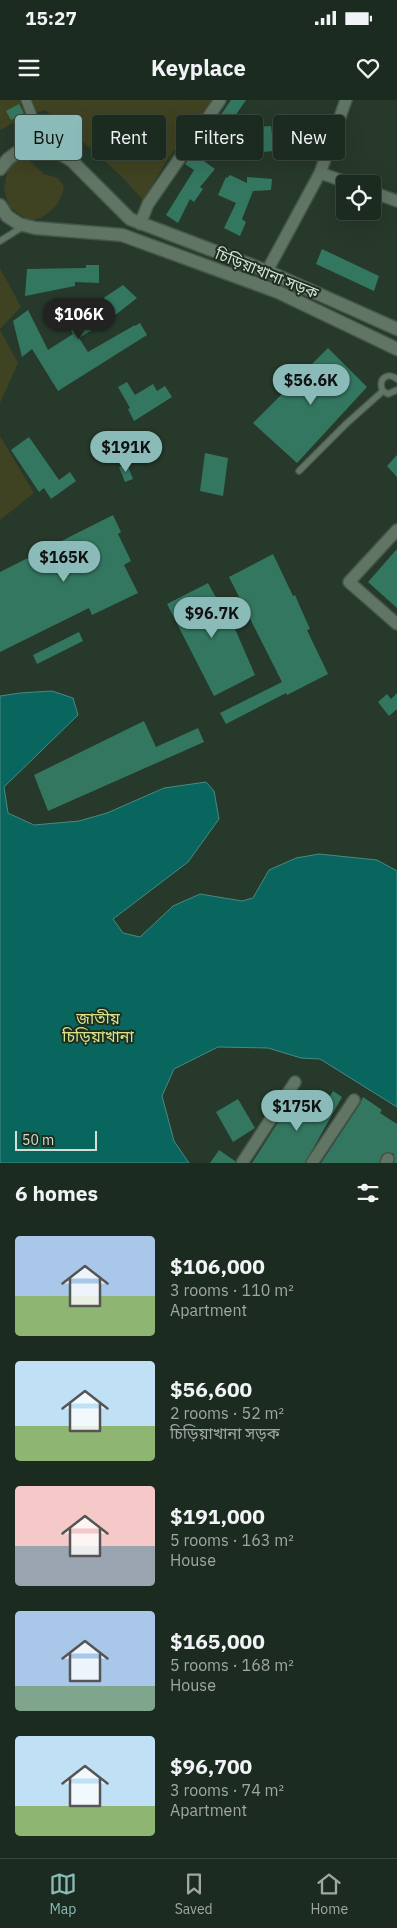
<!DOCTYPE html>
<meta charset="utf-8">
<style>
:root{--surface:#1c2b20;--page:#29372d;--text:#f1f3f6;--muted:#a0a7a5;--line:#3a473e;--accent:#8bbbb9}
body{margin:0;font-family:"IBM Plex Sans","Noto Sans Bengali",sans-serif;background:var(--page);color:var(--text);height:100vh;display:flex;flex-direction:column;font-size:19px;white-space:nowrap}
*{box-sizing:border-box;margin:0}
p{font-size:16px;color:var(--muted)}
.icon{flex:none;width:28px;height:28px;fill:none;stroke:currentColor;stroke-width:2;stroke-linecap:round;stroke-linejoin:round}
.map{position:relative;height:1063px;overflow:hidden}
.sheet{display:flex;flex-direction:column;background:var(--surface);flex:1}
.sheet>*{flex:none}
.hud{position:absolute;left:15px;top:15px;width:368px;height:45px;display:flex;gap:10px}
.fabs{position:absolute;left:336px;top:75px;display:grid;gap:10px}
.fabs a{display:grid;place-items:center;width:45px;height:45px;border-radius:5px;background:var(--surface);box-shadow:0 5px 20px #0002,0 0 0 1px var(--line);font-size:25px}
.scale{position:absolute;left:15px;bottom:12px;width:82px;box-sizing:border-box;padding-left:5px;border:2px solid #d3dfd5;border-top:0;font-size:14px;line-height:18px;white-space:nowrap;color:#d3dfd5;-webkit-text-stroke:4px #1d2f20;paint-order:stroke}
.price{position:absolute;translate:-50% -42px;padding:0 11px;border-radius:18px;background:var(--accent);color:#111;font-size:16px;line-height:32px;filter:drop-shadow(0 1px 2px #0008)}
.price::after{content:'';position:absolute;left:50%;top:30px;width:15px;height:11px;margin-left:-8px;background:inherit;clip-path:polygon(0 0,100% 0,50% 100%)}
.price.active{background:#222;color:#fff}
ul{padding:0;list-style:none}
li{display:flex;align-items:center;gap:15px;height:125px;padding:0 15px}
li span{display:grid;place-items:center;flex:none;width:140px;height:100px;border-radius:5px;color:#555}
li>.icon{margin-inline-start:auto}
span .icon{width:60px;height:60px;fill:#fffc;stroke-width:1}
li b{font-size:21px}
h2{display:flex;justify-content:space-between;align-items:center;height:60px;padding:0 15px;font-size:21px}
.tag{padding:0 18px;border-radius:5px;background:var(--surface);box-shadow:0 5px 20px #0002,0 0 0 1px var(--line);font-size:18px;line-height:45px}
.tag.active{background:var(--accent);color:#111}
.status{display:flex;justify-content:space-between;align-items:center;height:35px;padding:0 25px;background:var(--surface);direction:ltr}
.status svg{height:14px;fill:currentColor}
header{display:flex;justify-content:space-between;align-items:center;height:65px;padding:0 15px;background:var(--surface);font-size:22px;font-weight:700}
.tabs{display:flex;justify-content:space-around;align-items:center;height:70px;border-top:1px solid var(--line);background:var(--surface);font-size:14px;color:var(--muted)}
.tabs a{display:grid;justify-items:center;gap:2px}
.tabs .active{color:var(--accent)}
.map>svg:first-child{display:block}
.green{fill:#404321}
.water{fill:#09665f;stroke:#468a82}
.building{fill:#347760}
.lines{fill:none;stroke-linecap:round;stroke-linejoin:round}
.service-casing{stroke:#455549;stroke-width:8}
.pedestrian-casing{stroke:#455549;stroke-width:11}
.minor-casing{stroke:#455549;stroke-width:14}
.secondary-casing{stroke:#455549;stroke-width:15}
.service{stroke:#607563;stroke-width:5.5}
.pedestrian{stroke:#607563;stroke-width:9}
.minor{stroke:#607563;stroke-width:11}
.secondary{stroke:#607563;stroke-width:12}
.labels{text-anchor:middle;stroke-width:4;stroke-linejoin:round;paint-order:stroke}
.street-label{font-size:16px;fill:#d3dfd5;stroke:#1d2f20}
.park-label{font-size:16px;fill:#d9e28d;stroke:#1d2f20}
</style>
<div class="status"><b>15:27</b><svg viewBox="0 0 49 12"><path d="M0 12V9h3v3zM5 12V6h3v6zM10 12V3h3v9zM15 12V0h3v12zM26 1h20v11H26zM47 4h2v5h-2z"/></svg></div>
<header><svg class="icon" aria-label="menu" viewBox="0 0 24 24"><path d="M4 6h16M4 12h16M4 18h16"/></svg>Keyplace<svg class="icon" aria-label="heart" viewBox="0 0 24 24"><path d="M12 20l-8-8c-3-5 5-10 8-4 3-6 11-1 8 4z"/></svg></header>
<div class="map">
<svg width="397" height="1063" viewBox="0 0 397 1063">
<rect width="100%" height="100%" fill="#26392a"/>
<g class="green">
<path d="M0,0h212l-43,57 -26,43c-29,-34 -63,-61 -98,-90l-14,4 -31,16z"/>
<path d="M26,58l18,16 14,4 6,8c-3,18 -16,32 -34,35l-21,-14 -5,-18 4,-21 11,-9z"/>
<polygon points="0,168 21,207 0,229"/>
<polygon points="0,230 18,263 0,303"/>
<polygon points="0,336 34,393 0,420"/>
</g>
<polygon class="water" points="52,591 73,598 78,615 4,687 8,713 34,725 79,721 107,713 164,688 206,682 214,691 219,719 188,762 113,819 123,833 140,837 173,806 200,794 242,801 253,798 269,770 296,758 319,754 377,760 397,771 397,1007 320,959 301,958 268,948 218,947 174,969 162,996 174,1041 189,1063 0,1063 0,596 20,593"/>
<g class="building">
<polygon points="231,0 246,0 226,29 216,22"/>
<polygon points="19,4 24,13 11,20 6,11"/>
<polygon points="271,26 274,51 262,52 258,27"/>
<polygon points="194,54 215,69 200,87 203,89 194,102 190,99 178,123 166,115 194,70 185,64"/>
<polygon points="230,75 247,83 247,77 272,79 271,90 253,91 242,119 246,122 240,136 224,128 236,103 218,95 226,77 227,78"/>
<polygon points="322,149 379,176 374,191 316,164"/>
<polygon points="86,165 99,165 99,183 75,182 75,186 25,196 27,169 86,168"/>
<polygon points="123,185 137,198 114,216 79,238 88,252 135,225 135,226 140,223 147,235 58,291 32,249 22,257 13,221 28,210 48,250 73,234 66,222 99,200 99,205 105,197"/>
<polygon points="328,248 367,287 297,363 253,323"/>
<polygon points="127,282 135,295 153,284 157,291 165,286 172,297 134,321 128,309 130,308 118,287"/>
<polygon points="29,337 59,380 70,372 76,381 51,399 44,388 39,392 11,350"/>
<polygon points="205,353 228,358 223,396 200,391"/>
<polygon points="397,355 397,377 387,366"/>
<polygon points="127,364 133,379 125,382 119,367"/>
<polygon points="113,415 121,432 118,434 131,461 124,465 138,493 92,515 89,508 0,552 0,472"/>
<polygon points="397,449 397,508 368,482"/>
<polygon points="273,454 293,496 295,495 301,509 310,529 307,530 328,574 287,595 286,593 226,624 220,613 282,582 229,477"/>
<polygon points="208,483 230,523 232,522 255,575 214,596 167,504"/>
<polygon points="79,532 83,541 37,564 33,555"/>
<polygon points="397,593 397,609 389,616 378,602 387,594 391,599"/>
<polygon points="144,621 156,647 198,628 204,642 48,711 34,675"/>
<polygon points="333,991 342,997 305,1063 252,1063 296,994 322,1010"/>
<polygon points="363,997 382,1010 380,1013 397,1024 397,1063 394,1063 394,1054 388,1052 382,1055 379,1063 321,1063 360,1004"/>
<polygon points="238,999 255,1028 233,1042 216,1012"/>
<polygon points="219,1050 235,1061 235,1063 210,1063"/>
</g>
<g class="lines">
<g class="service-casing">
<g id="service">
<polyline points="0,141 24,126"/>
<path d="M397,279c-10,-8 -20,1 -14,12l5,3 9,-4"/>
<polyline points="299,371 346,324 383,291"/>
</g>
</g>
<g class="pedestrian-casing">
<polyline id="pedestrian" points="26,0 45,49"/>
</g>
<g class="minor-casing">
<g id="minor">
<polyline points="320,73 346,0"/>
<polyline points="372,92 397,101"/>
<polyline points="140,124 148,104 220,0"/>
<polyline points="267,171 320,73 352,84"/>
<polyline points="397,430 349,482 397,524"/>
<polyline points="242,1063 295,982"/>
<polyline points="312,1063 354,1000"/>
<polyline points="386,1063 388,1059"/>
</g>
</g>
<g class="secondary-casing">
<g id="secondary">
<polyline points="0,69 8,59 16,53 31,48 45,49 58,52 72,61 130,119 267,171 397,229"/>
<polyline points="0,105 7,116 19,124 35,128 122,135 278,192 397,249"/>
</g>
</g>
<use href="#service" class="service"/>
<use href="#pedestrian" class="pedestrian"/>
<use href="#minor" class="minor"/>
<use href="#secondary" class="secondary"/>
</g>
<g class="labels">
<g class="street-label">
<text transform="translate(267 173) rotate(22)" y="6">চিড়িয়াখানা সড়ক</text>
</g>
<g class="park-label">
<text x="98" y="924">জাতীয়<tspan x="98" dy="18">চিড়িয়াখানা</tspan></text>
</g>
</g>
</svg>
<div class="fabs">
<a><svg class="icon" aria-label="locate" viewBox="0 0 24 24"><circle cx="12" cy="12" r="6"/><path d="M12 2v4M12 18v4M2 12h4M18 12h4"/></svg></a>
</div>
<div class="scale">50 m</div>
<b class="price active" style="left:79px;top:240px">$106K</b>
<b class="price" style="left:311px;top:306px">$56.6K</b>
<b class="price" style="left:126px;top:373px">$191K</b>
<b class="price" style="left:64px;top:483px">$165K</b>
<b class="price" style="left:212px;top:539px">$96.7K</b>
<b class="price" style="left:297px;top:1032px">$175K</b>
<div class="hud">
<a class="tag active">Buy</a>
<a class="tag">Rent</a>
<a class="tag">Filters</a>
<a class="tag">New</a>
</div>
</div>
<section class="sheet">
<h2>6 homes<svg class="icon" aria-label="filters" viewBox="0 0 24 24"><path d="M4 7h16M4 17h16"/><circle cx="9" cy="7" r="2"/><circle cx="15" cy="17" r="2"/></svg></h2>
<ul>
<li><span style="background:linear-gradient(#a9c7e8 60%,#8fb573 0)"><svg class="icon" aria-label="home" viewBox="0 0 24 24"><path d="M3 11l9-7 9 7M6 9v11h12V9"/></svg></span><div><b>$106,000</b><p>3 rooms · 110 m²</p><p>Apartment</p></div></li>
<li><span style="background:linear-gradient(#bfe0f5 65%,#8fb573 0)"><svg class="icon" aria-label="home" viewBox="0 0 24 24"><path d="M3 11l9-7 9 7M6 9v11h12V9"/></svg></span><div><b>$56,600</b><p>2 rooms · 52 m²</p><p>চিড়িয়াখানা সড়ক</p></div></li>
<li><span style="background:linear-gradient(#f6c9c9 60%,#9aa5b1 0)"><svg class="icon" aria-label="home" viewBox="0 0 24 24"><path d="M3 11l9-7 9 7M6 9v11h12V9"/></svg></span><div><b>$191,000</b><p>5 rooms · 163 m²</p><p>House</p></div></li>
<li><span style="background:linear-gradient(#a9c7e8 75%,#7fa58c 0)"><svg class="icon" aria-label="home" viewBox="0 0 24 24"><path d="M3 11l9-7 9 7M6 9v11h12V9"/></svg></span><div><b>$165,000</b><p>5 rooms · 168 m²</p><p>House</p></div></li>
<li><span style="background:linear-gradient(#bfe0f5 70%,#8fb573 0)"><svg class="icon" aria-label="home" viewBox="0 0 24 24"><path d="M3 11l9-7 9 7M6 9v11h12V9"/></svg></span><div><b>$96,700</b><p>3 rooms · 74 m²</p><p>Apartment</p></div></li>
</ul>
</section>
<nav class="tabs">
<a class="active"><svg class="icon" aria-label="map" viewBox="0 0 24 24"><path d="M3 6l6-2 6 2 6-2v14l-6 2-6-2-6 2zM9 4v14M15 6v14"/></svg>Map</a>
<a><svg class="icon" aria-label="saved" viewBox="0 0 24 24"><path d="M7 4h10v16l-5-4-5 4z"/></svg>Saved</a>
<a><svg class="icon" aria-label="home" viewBox="0 0 24 24"><path d="M3 11l9-7 9 7M6 9v11h12V9"/></svg>Home</a>
</nav>
